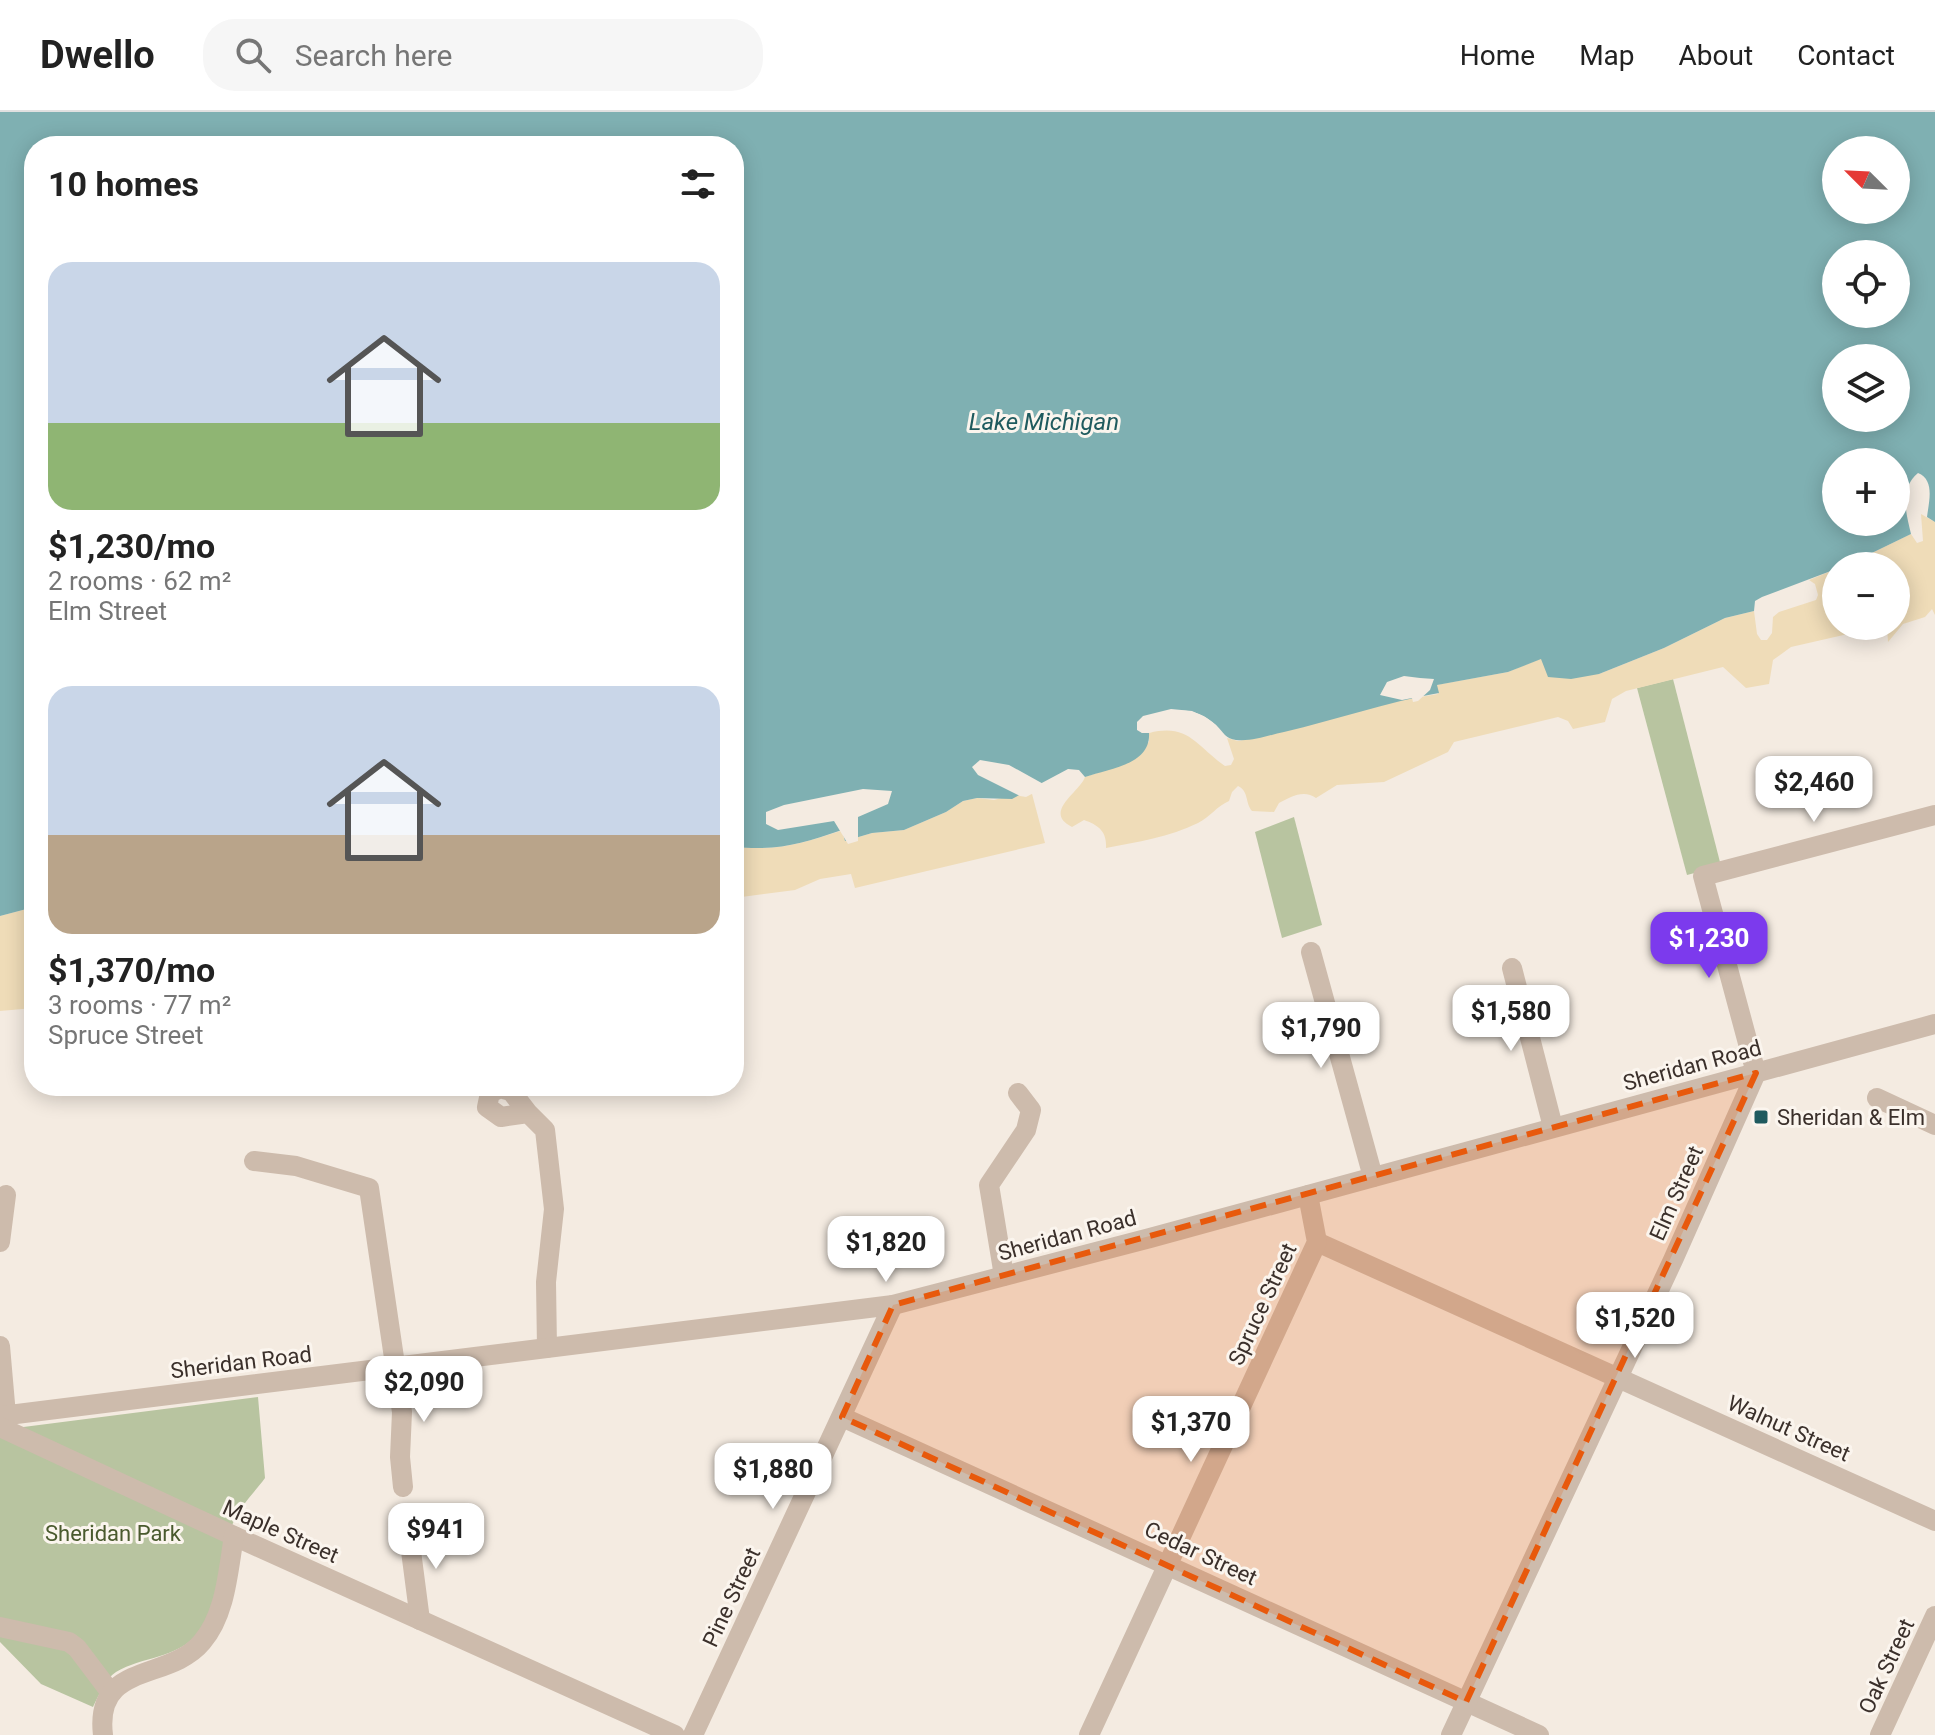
<!DOCTYPE html>
<meta charset="utf-8">
<style>
:root{--surface:#fff;--page:#f6f6f6;--text:#222;--muted:#767676;--line:#e0e0e0;--accent:#7c3aed}
body{margin:0;font-family:Roboto,sans-serif;background:var(--page);color:var(--text);height:100vh;display:flex;flex-direction:column;font-size:30px;white-space:nowrap}
*{box-sizing:border-box;margin:0}
p{font-size:26px;color:var(--muted)}
.icon{flex:none;width:44px;height:44px;fill:none;stroke:currentColor;stroke-width:2;stroke-linecap:round;stroke-linejoin:round}
.map{position:relative;flex:1;overflow:hidden}
.panel{position:absolute;left:24px;top:24px;width:720px;height:960px;display:flex;flex-direction:column;background:var(--surface);border-radius:32px;box-shadow:0 4px 20px #0003}
.panel>*{flex:none}
.needle{width:52px;rotate:294deg}
.fabs{position:absolute;left:1822px;top:24px;display:grid;gap:16px}
.fabs a{display:grid;place-items:center;width:88px;height:88px;border-radius:50%;background:var(--surface);box-shadow:0 4px 20px #0003;font-size:40px}
.price{position:absolute;translate:-50% -68px;padding:0 18px;border-radius:16px;background:#fff;color:#222;font-size:26px;line-height:52px;filter:drop-shadow(0 2px 4px #0008)}
.price::after{content:'';position:absolute;left:50%;top:48px;width:24px;height:18px;margin-left:-12px;background:inherit;clip-path:polygon(0 0,100% 0,50% 100%)}
.price.selected{background:var(--accent);color:#fff}
ul{padding:0;list-style:none}
li{display:grid;align-content:center;gap:16px;height:424px;padding:0 24px}
li span{display:grid;place-items:center;height:248px;border-radius:24px;color:#555}
li>.icon{margin-inline-start:auto}
span .icon{width:144px;height:144px;fill:#fffc;stroke-width:1}
li b{font-size:34px}
h2{display:flex;justify-content:space-between;align-items:center;height:96px;padding:0 24px;font-size:34px}
header{display:flex;align-items:center;gap:48px;box-sizing:border-box;height:112px;padding:0 40px;background:var(--surface);border-bottom:2px solid var(--line)}
header strong{font-size:38px}
nav{display:flex;gap:44px;margin-inline-start:auto;font-size:28px}
.search{width:560px;height:72px;background:var(--page);display:flex;align-items:center;gap:20px;box-sizing:border-box;padding:0 28px;border-radius:32px;color:var(--muted);font-size:30px}
.map>svg:first-child{display:block}
.green{fill:#b8c4a0}
.sand{fill:#efdcb8}
.water{fill:#7fb0b2;fill-rule:evenodd}
.pier{fill:#f4ebe1}
.lines{fill:none;stroke-linecap:round;stroke-linejoin:round}
.minor{stroke:#cdbbac;stroke-width:20}
.marked{fill:#e8590c;fill-opacity:0.2;stroke:#e8590c;stroke-width:6;stroke-dasharray:16 10;stroke-linejoin:round}
.poi-dot{fill:#1f5a5e;stroke:#fbf5ee;stroke-width:3}
.labels{text-anchor:middle;stroke-width:6;stroke-linejoin:round;paint-order:stroke}
.street-label{font-size:22px;fill:#3b302b;stroke:#fbf5ee}
.poi-label{font-size:22px;fill:#3b302b;stroke:#fbf5ee;text-anchor:start}
.park-label{font-size:22px;fill:#4a5a2e;stroke:#fbf5ee}
.water-label{font-size:24px;font-style:italic;fill:#1f5a5e;stroke:#fbf5ee}
</style>
<header>
<strong>Dwello</strong>
<div class="search"><svg class="icon" aria-label="search" viewBox="0 0 24 24"><circle cx="10" cy="10" r="6"/><path d="M15 15l6 6"/></svg>Search here</div>
<nav><a>Home</a><a>Map</a><a>About</a><a>Contact</a></nav>
</header>
<div class="map">
<svg width="1935" height="1623" viewBox="0 0 1935 1623">
<rect width="100%" height="100%" fill="#f4ebe1"/>
<g class="green">
<polygon points="1673,567 1721,754 1687,763 1637,576"/>
<polygon points="1294,705 1322,813 1282,826 1255,720"/>
<path d="M258,1285l7,81c-10,14 -26,29 -32,45 -12,32 -13,84 -35,110 -21,26 -55,23 -82,39 -11,7 -17,23 -23,35l-52,-23 -41,-42v-212z"/>
</g>
<g class="sand">
<polygon points="1921,402 1935,410 1935,503 1932,497 1925,505 1903,512 1888,530 1887,514 1896,514 1896,454 1845,454 1911,422 1917,431 1923,429"/>
<path d="M1836,457v57h47l-92,21 -18,13 -4,24 -23,4 -23,-21 -97,24 -14,8 -7,23 -32,7 -5,-8 -10,-4 -104,25 -6,10 -64,30 -47,3 -21,13c-12,-9 -26,-1 -37,5l-5,9 -22,-1c-7,-8 -3,-20 -14,-25l-6,6 -3,9c-12,5 -19,16 -31,22 -28,14 -61,19 -92,25 1,-17 -8,-23 -22,-28l-12,7c-30,-15 8,-35 13,-50l18,-6 46,-29v-9c40,-10 47,13 76,33l6,-1 3,-6 -7,-21 11,3 16,-3 148,-38 36,-6 -2,-9 72,-13 34,-14 57,16 65,-26 61,-30 29,-7 3,23 4,6h6l5,-7 1,-16 6,-5 37,-12 2,-5 -3,-11 -6,-4z"/>
<path d="M1031,678l14,53 -190,45 -4,-14 -31,5 -25,11 -61,8v-51c44,4 67,-3 109,-17l2,11 27,-8 32,-3 42,-18 17,-11 14,-3 17,2z"/>
<polygon points="34,795 34,896 0,899 0,804"/>
</g>
<path class="water" d="M0,0h1935v410l-8,-5c2,-16 8,-37 -9,-44 -19,16 -12,40 -7,61l-66,32h-9v3l-74,28 -7,4 -1,10 -29,7 -61,30 -65,26 -28,5 -23,-2 -7,-18 -33,13 -71,13 2,8c-53,9 -103,27 -155,39 -15,3 -33,10 -48,8 -10,-1 -13,-8 -19,-14 -26,-25 -51,-15 -80,-4l5,11h7c2,32 -41,36 -64,44l-6,-7 -11,-1 -56,30 -35,-1 -14,3 -17,11 -42,18 -32,3 -27,8 -3,-11c-41,14 -64,21 -108,17v-701h-700v761l-34,9zM1836,38h60v60h-60zM1836,142h60v60h-60zM1836,246h60v60h-60zM1836,350h60v60h-60z"/>
<g class="pier">
<polygon points="1404,564 1420,566 1434,567 1430,578 1418,589 1413,590 1412,586 1402,588 1380,583 1387,570"/>
<polygon points="1171,597 1192,599 1205,605 1216,613 1226,629 1203,608 1191,603 1171,601 1156,604 1141,612 1141,615 1153,620 1142,621 1137,618 1137,610 1143,604"/>
<polygon points="980,648 1009,653 1047,674 1026,685 1020,684 978,663 972,655"/>
<polygon points="863,677 892,679 888,692 858,705 858,729 848,732 834,709 778,718 766,712 766,700 784,693"/>
</g>
<g class="lines">
<g class="minor">
<polyline points="1311,840 1373,1065"/>
<polyline points="1512,856 1553,1015"/>
<polyline points="1877,986 1935,1013"/>
<polyline points="528,1001 511,979 500,976 490,981 487,995 501,1005 528,1001 545,1018 554,1097 546,1170 547,1236"/>
<polyline points="254,1049 296,1054 369,1076 402,1300 400,1345 403,1375"/>
<polyline points="0,1130 6,1083"/>
<polyline points="1317,1130 1935,1409"/>
<polyline points="1004,1164 989,1073 1026,1018 1031,998 1018,981"/>
<polyline points="0,1234 6,1303"/>
<polyline points="0,1304 893,1193 1150,1126 1935,912"/>
<polyline points="842,1305 1539,1623"/>
<polyline points="0,1315 234,1424 675,1623"/>
<polyline points="408,1416 420,1508"/>
<polyline points="0,1515 69,1530 77,1536 111,1581"/>
<path d="M103,1623c-9,-74 66,-53 99,-93 24,-28 26,-71 32,-106"/>
<polyline points="693,1623 893,1193"/>
<polyline points="1089,1623 1317,1130 1308,1083"/>
<polyline points="1451,1623 1673,1148 1756,961 1703,764 1935,703"/>
<polyline points="1880,1623 1935,1504"/>
</g>
</g>
<path class="marked" d="M1756,961l-290,629 -624,-285 51,-112z"/>
<rect class="poi-dot" x="1753" y="997" width="16" height="16" rx="4"/>
<g class="labels">
<g class="street-label">
<text transform="translate(1692 953) rotate(-15)" y="8">Sheridan Road</text>
<text transform="translate(1676 1081) rotate(-66)" y="8">Elm Street</text>
<text transform="translate(1067 1123) rotate(-15)" y="8">Sheridan Road</text>
<text transform="translate(1262 1192) rotate(-65)" y="8">Spruce Street</text>
<text transform="translate(241 1250) rotate(-7)" y="8">Sheridan Road</text>
<text transform="translate(1789 1316) rotate(24)" y="8">Walnut Street</text>
<text transform="translate(281 1419) rotate(24)" y="8">Maple Street</text>
<text transform="translate(1201 1441) rotate(25)" y="8">Cedar Street</text>
<text transform="translate(731 1485) rotate(-65)" y="8">Pine Street</text>
<text transform="translate(1886 1554) rotate(-65)" y="8">Oak Street</text>
</g>
<g class="poi-label">
<text x="1777" y="1013">Sheridan &amp; Elm</text>
</g>
<g class="park-label">
<text x="113" y="1429">Sheridan Park</text>
</g>
<g class="water-label">
<text x="1044" y="318">Lake Michigan</text>
</g>
</g>
</svg>
<div class="fabs">
<a><svg class="needle" viewBox="-14 -14 28 28"><path d="M0-13l5 13h-10z" fill="#e53935"/><path d="M0 13l5-13h-10z" fill="#767676"/></svg></a>
<a><svg class="icon" aria-label="locate" viewBox="0 0 24 24"><circle cx="12" cy="12" r="6"/><path d="M12 2v4M12 18v4M2 12h4M18 12h4"/></svg></a>
<a><svg class="icon" aria-label="layers" viewBox="0 0 24 24"><path d="M12 4l9 5-9 5-9-5zM3 14l9 5 9-5"/></svg></a>
<a>+</a>
<a>−</a>
</div>
<b class="price" style="left:1814px;top:712px">$2,460</b>
<b class="price selected" style="left:1709px;top:868px">$1,230</b>
<b class="price" style="left:1511px;top:941px">$1,580</b>
<b class="price" style="left:1321px;top:958px">$1,790</b>
<b class="price" style="left:886px;top:1172px">$1,820</b>
<b class="price" style="left:1635px;top:1248px">$1,520</b>
<b class="price" style="left:424px;top:1312px">$2,090</b>
<b class="price" style="left:1191px;top:1352px">$1,370</b>
<b class="price" style="left:773px;top:1399px">$1,880</b>
<b class="price" style="left:436px;top:1459px">$941</b>
<section class="panel">
<h2>10 homes<svg class="icon" aria-label="filters" viewBox="0 0 24 24"><path d="M4 7h16M4 17h16"/><circle cx="9" cy="7" r="2"/><circle cx="15" cy="17" r="2"/></svg></h2>
<ul>
<li><span style="background:linear-gradient(#c9d6e8 65%,#8fb573 0)"><svg class="icon" aria-label="home" viewBox="0 0 24 24"><path d="M3 11l9-7 9 7M6 9v11h12V9"/></svg></span><div><b>$1,230/mo</b><p>2 rooms · 62 m²</p><p>Elm Street</p></div></li>
<li><span style="background:linear-gradient(#c9d6e8 60%,#b9a48a 0)"><svg class="icon" aria-label="home" viewBox="0 0 24 24"><path d="M3 11l9-7 9 7M6 9v11h12V9"/></svg></span><div><b>$1,370/mo</b><p>3 rooms · 77 m²</p><p>Spruce Street</p></div></li>
</ul>
</section>
</div>
